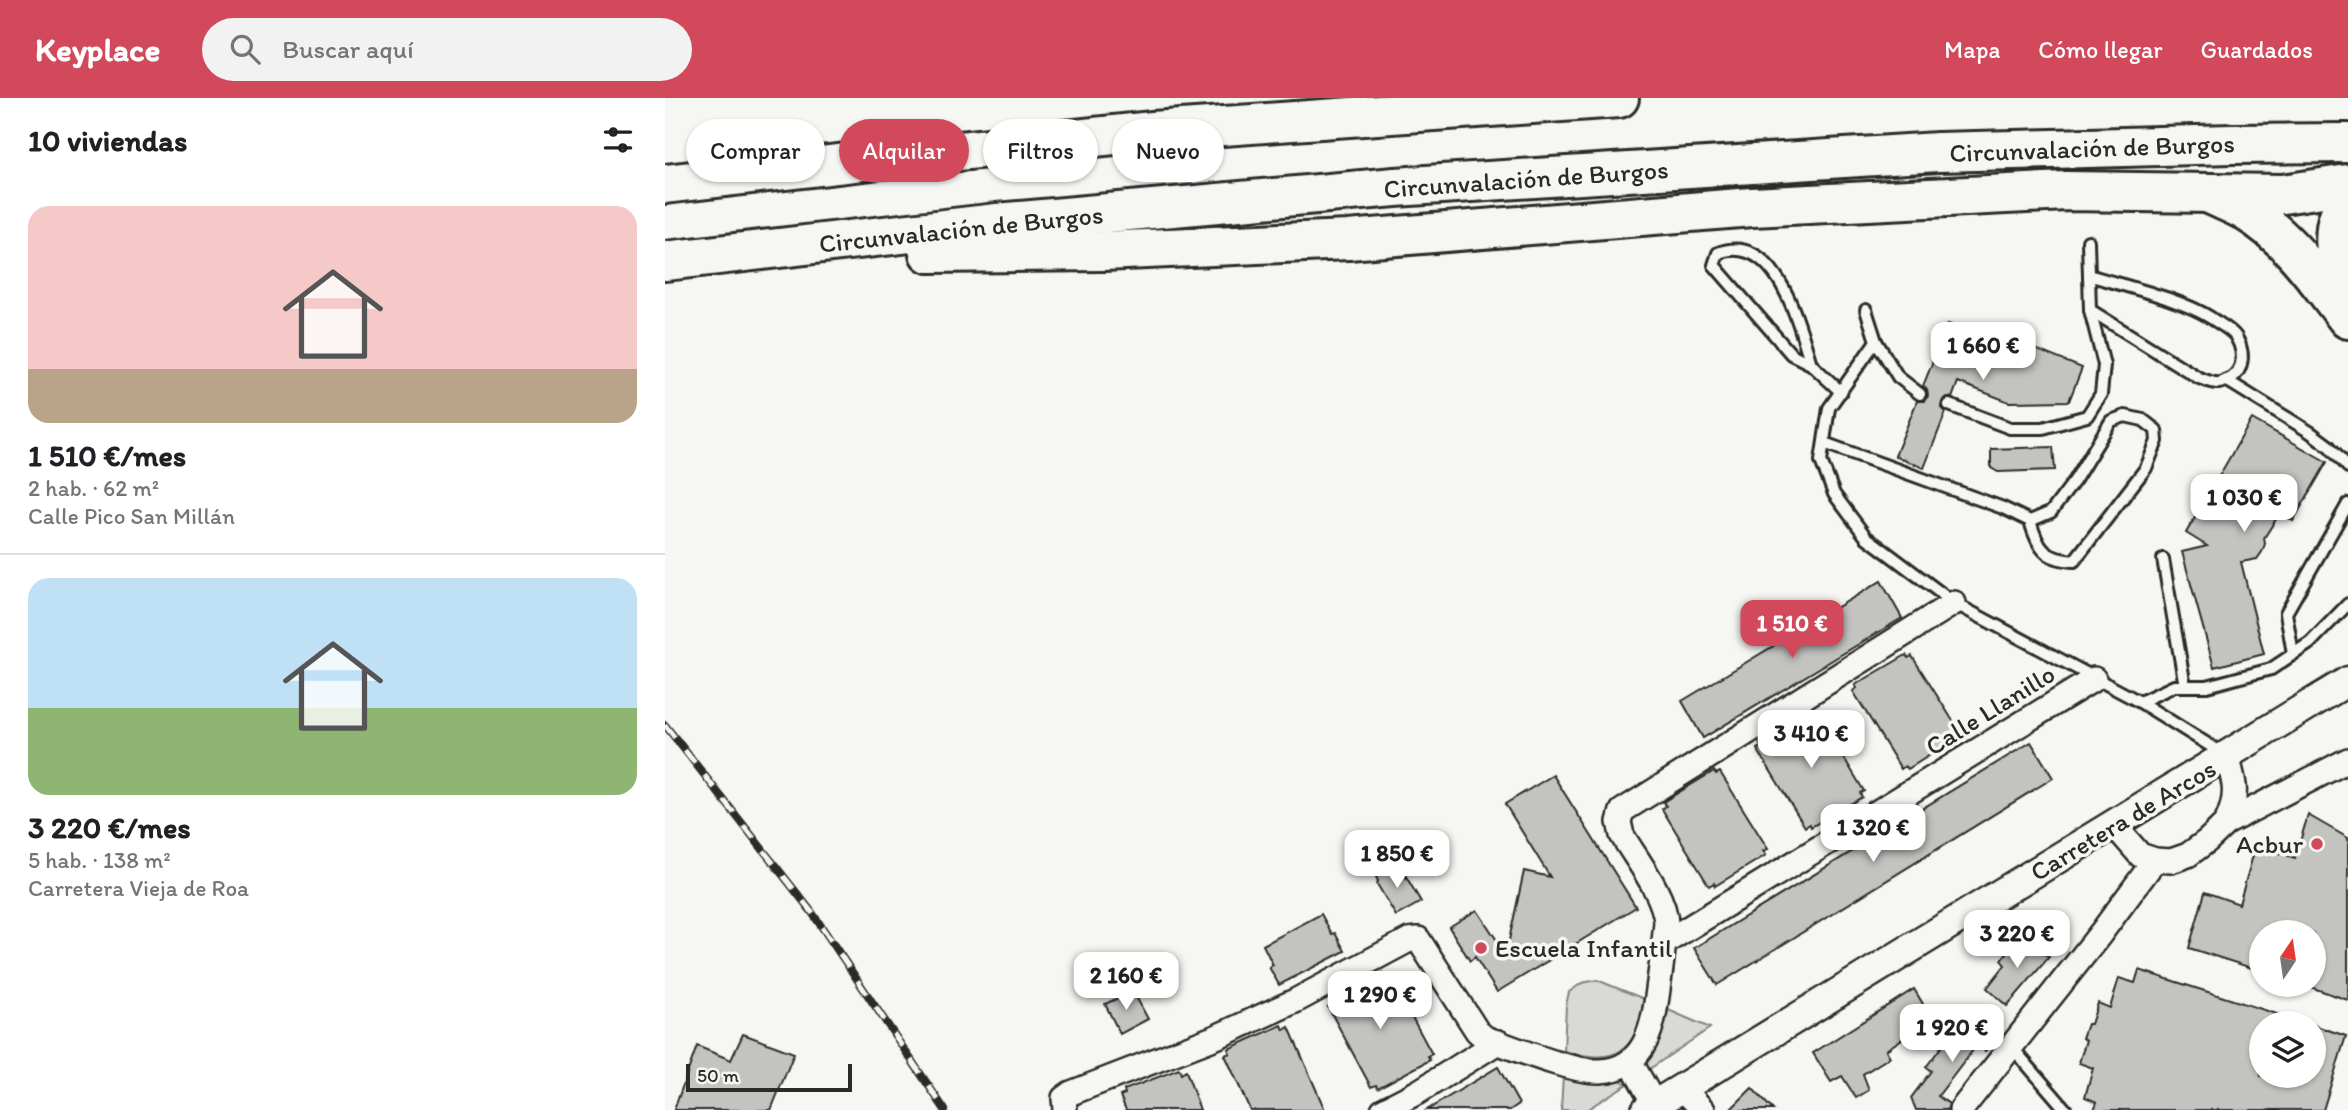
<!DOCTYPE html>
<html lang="es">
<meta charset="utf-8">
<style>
:root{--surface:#fff;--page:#f2f2f2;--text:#202124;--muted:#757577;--line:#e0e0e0;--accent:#d1495b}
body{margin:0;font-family:Itim,sans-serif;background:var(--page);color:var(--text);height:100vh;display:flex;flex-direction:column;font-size:26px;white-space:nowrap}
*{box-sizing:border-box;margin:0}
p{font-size:23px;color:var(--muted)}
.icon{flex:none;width:38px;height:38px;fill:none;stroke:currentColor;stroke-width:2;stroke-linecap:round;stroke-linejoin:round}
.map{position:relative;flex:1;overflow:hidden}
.details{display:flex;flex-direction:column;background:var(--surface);width:665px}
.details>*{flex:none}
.hud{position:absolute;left:21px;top:21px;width:665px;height:63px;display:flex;gap:14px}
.needle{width:46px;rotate:13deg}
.controls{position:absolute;left:1584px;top:822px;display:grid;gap:14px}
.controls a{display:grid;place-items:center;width:77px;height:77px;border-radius:50%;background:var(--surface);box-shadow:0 2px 5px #0004;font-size:35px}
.scale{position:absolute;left:21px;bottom:18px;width:166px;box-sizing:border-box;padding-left:7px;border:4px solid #2b2b2b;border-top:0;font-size:19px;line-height:24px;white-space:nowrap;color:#2b2b2b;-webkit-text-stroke:5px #f6f6f2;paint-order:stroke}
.price{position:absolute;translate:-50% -60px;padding:0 16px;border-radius:14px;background:#fff;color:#222;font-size:23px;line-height:46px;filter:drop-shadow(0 2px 4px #0008)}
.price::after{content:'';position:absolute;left:50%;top:42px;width:21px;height:16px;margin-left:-10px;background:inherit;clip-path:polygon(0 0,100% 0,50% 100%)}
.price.selected{background:var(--accent);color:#fff}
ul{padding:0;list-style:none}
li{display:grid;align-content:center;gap:14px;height:371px;padding:0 28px}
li+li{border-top:2px solid var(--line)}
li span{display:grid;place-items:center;height:217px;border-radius:21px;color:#555}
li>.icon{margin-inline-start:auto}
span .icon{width:126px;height:126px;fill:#fffc;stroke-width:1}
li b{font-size:30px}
h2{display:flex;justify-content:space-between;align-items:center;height:84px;padding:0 28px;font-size:30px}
.chip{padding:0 24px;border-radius:32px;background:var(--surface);box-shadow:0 2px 5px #0004;font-size:24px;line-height:63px}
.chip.selected{background:var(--accent);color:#fff}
header{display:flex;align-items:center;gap:42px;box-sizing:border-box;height:98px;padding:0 35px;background:var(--accent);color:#fff}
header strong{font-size:33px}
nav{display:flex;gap:38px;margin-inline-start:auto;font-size:24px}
.search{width:490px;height:63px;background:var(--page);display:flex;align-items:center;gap:18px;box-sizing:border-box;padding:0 24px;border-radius:38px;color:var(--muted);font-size:26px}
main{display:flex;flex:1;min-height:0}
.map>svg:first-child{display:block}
.green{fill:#d9d9d5;stroke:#828280;stroke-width:2}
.building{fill:#c3c3c0;stroke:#2b2b2b;stroke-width:2}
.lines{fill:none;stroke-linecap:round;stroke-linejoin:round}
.service-casing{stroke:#2b2b2b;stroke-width:16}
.minor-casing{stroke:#2b2b2b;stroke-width:28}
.tertiary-casing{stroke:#2b2b2b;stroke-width:33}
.motorway-casing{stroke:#2b2b2b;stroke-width:44}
.service{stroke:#f6f6f2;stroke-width:10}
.minor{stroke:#f6f6f2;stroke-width:23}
.tertiary{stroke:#f6f6f2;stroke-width:28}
.motorway{stroke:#f6f6f2;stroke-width:38}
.rail-casing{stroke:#2b2b2b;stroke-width:8}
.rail{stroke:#f6f6f2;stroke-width:5;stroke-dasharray:16;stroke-linecap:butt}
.poi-dot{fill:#d1495b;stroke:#f6f6f2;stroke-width:2.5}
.labels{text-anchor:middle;stroke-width:7;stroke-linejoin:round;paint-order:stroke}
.street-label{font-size:26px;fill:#2b2b2b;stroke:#f6f6f2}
.poi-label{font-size:26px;fill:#2b2b2b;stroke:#f6f6f2;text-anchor:end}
</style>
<header>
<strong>Keyplace</strong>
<div class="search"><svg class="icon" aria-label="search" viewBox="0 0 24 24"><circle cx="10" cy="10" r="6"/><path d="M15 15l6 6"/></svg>Buscar aquí</div>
<nav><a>Mapa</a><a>Cómo llegar</a><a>Guardados</a></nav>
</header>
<main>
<section class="details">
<h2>10 viviendas<svg class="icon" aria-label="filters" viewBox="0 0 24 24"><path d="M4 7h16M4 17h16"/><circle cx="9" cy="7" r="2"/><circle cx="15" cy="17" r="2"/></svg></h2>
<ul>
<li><span style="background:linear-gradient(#f6c9c9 75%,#b9a48a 0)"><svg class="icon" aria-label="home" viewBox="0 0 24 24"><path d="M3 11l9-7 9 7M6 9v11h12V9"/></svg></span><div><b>1 510 €/mes</b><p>2 hab. · 62 m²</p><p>Calle Pico San Millán</p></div></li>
<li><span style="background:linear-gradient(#bfe0f5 60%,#8fb573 0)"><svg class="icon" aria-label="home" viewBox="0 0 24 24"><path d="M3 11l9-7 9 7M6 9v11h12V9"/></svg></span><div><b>3 220 €/mes</b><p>5 hab. · 138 m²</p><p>Carretera Vieja de Roa</p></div></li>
</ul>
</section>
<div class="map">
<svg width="1683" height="1012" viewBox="0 0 1683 1012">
<rect width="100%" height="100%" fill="#f6f6f2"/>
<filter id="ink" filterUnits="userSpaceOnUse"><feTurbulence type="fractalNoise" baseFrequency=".0143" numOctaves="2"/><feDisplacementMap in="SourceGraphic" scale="14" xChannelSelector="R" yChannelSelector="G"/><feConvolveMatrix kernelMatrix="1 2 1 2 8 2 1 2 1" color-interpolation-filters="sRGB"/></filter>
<g filter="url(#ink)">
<g class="green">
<path d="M932,882l50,20c-12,52 -30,66 -83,51l2,-46 3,-13 13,-9z"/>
<path d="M1001,911l44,19 -62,42 -2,-7c11,-22 18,-28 20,-54z"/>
<polygon points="898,977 920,983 955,982 962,986 921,1012 896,1012"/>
</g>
<g class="building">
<polygon points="1283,226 1333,245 1338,238 1417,270 1404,303 1344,304 1293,284 1287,300 1282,299 1277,304 1276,309 1281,314 1259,370 1230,358 1252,303 1259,303 1263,298 1262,292 1258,288"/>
<polygon points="1587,321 1662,364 1628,423 1615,415 1599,440 1600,446 1597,454 1592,461 1576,464 1599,556 1549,569 1517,454 1542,448 1521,435"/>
<polygon points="1388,349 1390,372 1333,374 1326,370 1326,351"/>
<polygon points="1216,483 1237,520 1038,640 1017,603"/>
<polygon points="1241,557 1243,560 1247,558 1295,634 1290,636 1292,640 1243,671 1240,668 1236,671 1188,593 1192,590 1190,587"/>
<polygon points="1144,615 1147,618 1152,615 1199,693 1195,695 1197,699 1146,729 1145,726 1140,729 1092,651 1096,649 1094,645"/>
<polygon points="1366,644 1388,680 1052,887 1029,850"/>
<polygon points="1049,673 1051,676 1055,674 1103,751 1098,753 1101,757 1050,788 1049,785 1044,788 997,711 1001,708 998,704"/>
<polygon points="888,677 971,809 832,894 810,859 805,863 784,829 812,812 841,856 859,773 885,779 840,706"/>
<polygon points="1643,717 1683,740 1683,902 1648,890 1648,835 1596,835 1596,873 1524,850 1540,794 1574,806 1591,747 1630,760"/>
<polygon points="733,765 756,804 731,818 712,786 713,783 711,779"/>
<polygon points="656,816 667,836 670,835 680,853 614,887 604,869 608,867 598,847"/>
<polygon points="1357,837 1384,859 1342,908 1322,890 1340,867 1336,862"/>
<polygon points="1474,872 1631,922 1630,926 1596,926 1596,978 1648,978 1648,927 1681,938 1658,1012 1429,1012 1432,1004 1420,999 1428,970 1414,965 1421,942 1417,940 1422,926 1426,926 1433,905 1445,910 1454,880 1470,885"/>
<polygon points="717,875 719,879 724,877 767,956 763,958 765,962 713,990 711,987 706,989 663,909 667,907 666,904"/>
<polygon points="1249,891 1258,906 1253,930 1221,952 1225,959 1198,976 1204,992 1191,1000 1177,978 1166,984 1148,955"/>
<polygon points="468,893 483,921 455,936 440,906"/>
<polygon points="1306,921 1321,922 1335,933 1320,953 1312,947 1273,998 1284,1006 1282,1012 1251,1012 1246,1000 1266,973 1261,969 1280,944 1286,948"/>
<polygon points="617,927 619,932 624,929 660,1012 585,1012 560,957 565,955 563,951"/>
<polygon points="78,936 129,955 106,1012 9,1012 32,948 66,962"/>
<polygon points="833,969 854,1006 845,1012 762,1012"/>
<polygon points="514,971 516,976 521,973 535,1012 461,1012 455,998 460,996 459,992"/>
<polygon points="1087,990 1108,1012 1065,1012"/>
</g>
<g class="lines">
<g class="service-casing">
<g id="service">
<path d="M1424,177c34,11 93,24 122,43 7,5 21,12 25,19 11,19 7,41 -17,46 -5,1 -14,-3 -20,-5l-109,-68"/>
<polyline points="1201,212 1211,243 1233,279 1255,296"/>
<polyline points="1211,243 1164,310 1156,363 1169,396 1201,439 1289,505 1475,604 1560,657"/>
<path d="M1146,266c-12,-39 -34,-133 -93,-111l-4,12 77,89 20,10 30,28"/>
<polyline points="1561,282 1645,334 1664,348 1683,369"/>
<polyline points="1284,307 1345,330 1378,330 1422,318 1436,296 1439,267 1425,212 1423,143"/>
<path d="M1159,345l179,65 27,13c8,27 14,38 44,40l72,-93 11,-27 -1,-11 -13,-10 -18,-4 -14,5 -36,59 -24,32 -21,9"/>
<polyline points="1498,461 1520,588"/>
<polyline points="1628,556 1621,515 1683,406"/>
<polyline points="1475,604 1509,588 1542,588 1606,571 1645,545 1683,506"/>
<polyline points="1346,948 1401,1012"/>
</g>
</g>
<g class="minor-casing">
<g id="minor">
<path d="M1561,725c13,-27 9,-40 1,-67"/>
<polyline points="1449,727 1475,757 1490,762 1506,763 1523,757 1542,743 1561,725 1683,662"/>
<polyline points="999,845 1429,581"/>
<polyline points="965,963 990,1007"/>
<polyline points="1018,991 1038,1012"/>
<path d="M400,1012l-1,-12 7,-5 145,-56 79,-36 114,-61 9,-1 59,92 8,7c29,10 86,34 115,33 49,-2 54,-51 59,-89 3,-20 5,-40 7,-59 -1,-28 -30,-64 -44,-88l-3,-13 3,-11 332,-208"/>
<polyline points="718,1012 753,994 833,944"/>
<polyline points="1296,1012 1436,835 1490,762"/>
</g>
</g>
<g class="tertiary-casing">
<polyline id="tertiary" points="981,1012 1683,583"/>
</g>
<g class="motorway-casing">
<g id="motorway">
<polyline points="0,86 216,61 488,33 954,0"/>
<path d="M1547,97c12,6 24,10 35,17 42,25 71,69 101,107"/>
<path d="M1683,102c-22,27 -11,65 0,95"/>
<polyline points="264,155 438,153 683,142 1087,109 1401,93 1618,96 1683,86"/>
<polyline points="0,163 332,125 730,89 1273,54 1567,46 1683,45"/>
</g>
</g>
<use href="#service" class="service"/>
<use href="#minor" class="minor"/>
<use href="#tertiary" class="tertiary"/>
<use href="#motorway" class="motorway"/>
<g class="rail-casing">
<polyline id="rail" points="0,627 146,813 280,1012"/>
</g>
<use href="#rail" class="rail"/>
</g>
</g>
<g class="poi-dot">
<circle cx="1652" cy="746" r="7"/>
<circle cx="816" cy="850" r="7"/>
</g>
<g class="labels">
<g class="street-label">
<text transform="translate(1427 50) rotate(-2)" y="9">Circunvalación de Burgos</text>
<text transform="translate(861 81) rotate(-4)" y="9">Circunvalación de Burgos</text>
<text transform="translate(296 131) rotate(-6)" y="9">Circunvalación de Burgos</text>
<text transform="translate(1325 612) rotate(-32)" y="9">Calle Llanillo</text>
<text transform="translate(1458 722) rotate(-31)" y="9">Carretera de Arcos</text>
</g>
<g class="poi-label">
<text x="1638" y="755">Acbur</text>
<text x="830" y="859" text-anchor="start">Escuela Infantil</text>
</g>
</g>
</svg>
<div class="controls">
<a><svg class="needle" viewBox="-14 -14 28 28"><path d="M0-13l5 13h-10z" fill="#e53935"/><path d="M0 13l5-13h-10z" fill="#757577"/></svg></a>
<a><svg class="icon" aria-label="layers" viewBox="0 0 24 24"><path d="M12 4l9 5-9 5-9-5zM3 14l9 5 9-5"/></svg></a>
</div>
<div class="scale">50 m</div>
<b class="price" style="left:1318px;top:284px">1 660 €</b>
<b class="price" style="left:1579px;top:436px">1 030 €</b>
<b class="price selected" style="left:1127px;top:562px">1 510 €</b>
<b class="price" style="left:1146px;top:672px">3 410 €</b>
<b class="price" style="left:1208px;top:766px">1 320 €</b>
<b class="price" style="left:732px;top:792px">1 850 €</b>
<b class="price" style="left:1352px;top:872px">3 220 €</b>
<b class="price" style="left:461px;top:914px">2 160 €</b>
<b class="price" style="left:715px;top:933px">1 290 €</b>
<b class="price" style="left:1287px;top:966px">1 920 €</b>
<div class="hud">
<a class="chip">Comprar</a>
<a class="chip selected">Alquilar</a>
<a class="chip">Filtros</a>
<a class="chip">Nuevo</a>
</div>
</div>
</main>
